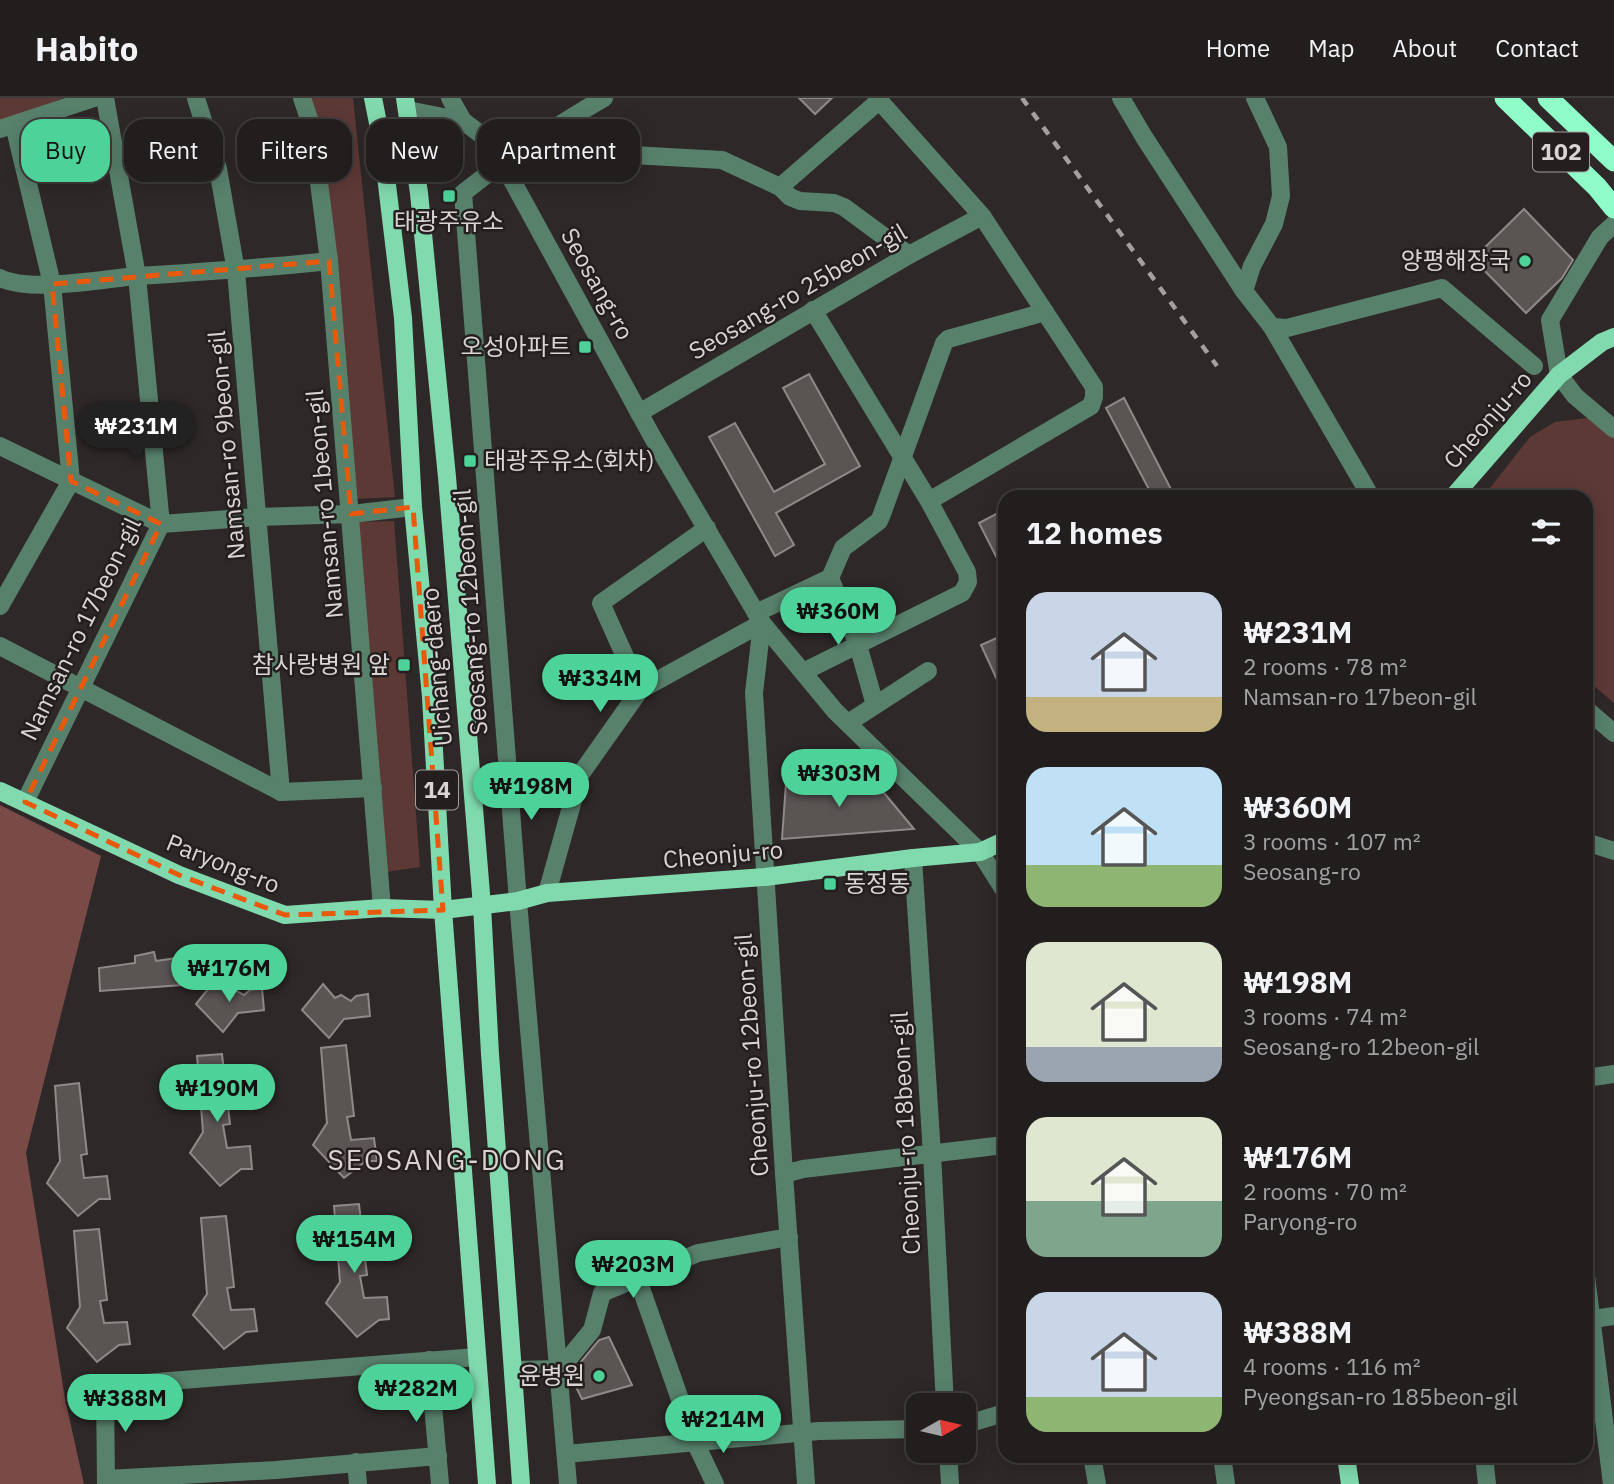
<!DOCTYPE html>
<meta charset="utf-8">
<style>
:root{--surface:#221e1e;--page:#2a2727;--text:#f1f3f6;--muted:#a2a2a4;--line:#3f3c3c;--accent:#4dd39a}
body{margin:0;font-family:"IBM Plex Sans","Noto Sans KR",sans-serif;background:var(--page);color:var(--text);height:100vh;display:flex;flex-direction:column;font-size:26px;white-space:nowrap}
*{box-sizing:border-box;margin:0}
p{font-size:23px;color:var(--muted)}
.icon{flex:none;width:38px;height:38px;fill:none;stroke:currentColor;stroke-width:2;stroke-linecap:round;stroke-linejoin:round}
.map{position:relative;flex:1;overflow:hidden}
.side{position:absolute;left:998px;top:392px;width:595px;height:973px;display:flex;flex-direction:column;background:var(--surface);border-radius:21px;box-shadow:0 4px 18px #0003,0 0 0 2px var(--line)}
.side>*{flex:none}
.banner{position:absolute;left:21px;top:21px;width:665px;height:63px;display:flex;gap:14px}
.needle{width:46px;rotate:82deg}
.controls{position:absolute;left:906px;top:1295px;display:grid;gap:14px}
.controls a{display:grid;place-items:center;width:70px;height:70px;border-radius:14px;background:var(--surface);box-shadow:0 4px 18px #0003,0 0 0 2px var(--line);font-size:35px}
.price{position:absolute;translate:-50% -60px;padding:0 16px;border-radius:24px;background:var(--accent);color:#111;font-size:23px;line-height:46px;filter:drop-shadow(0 2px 4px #0008)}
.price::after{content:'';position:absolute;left:50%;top:42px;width:21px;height:16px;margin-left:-10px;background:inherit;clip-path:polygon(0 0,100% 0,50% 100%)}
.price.current{background:#222;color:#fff}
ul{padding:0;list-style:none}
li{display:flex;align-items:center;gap:21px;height:175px;padding:0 28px}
li span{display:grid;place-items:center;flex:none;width:196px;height:140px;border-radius:21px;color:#555}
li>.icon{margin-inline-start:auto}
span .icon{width:84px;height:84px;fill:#fffc;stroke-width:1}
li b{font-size:30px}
h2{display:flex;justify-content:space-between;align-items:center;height:84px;padding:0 28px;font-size:30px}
.chip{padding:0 24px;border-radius:21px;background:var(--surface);box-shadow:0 4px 18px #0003,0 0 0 2px var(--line);font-size:24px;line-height:63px}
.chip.current{background:var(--accent);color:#111}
header{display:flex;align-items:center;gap:42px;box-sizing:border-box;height:98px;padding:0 35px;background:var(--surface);border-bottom:2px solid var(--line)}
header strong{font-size:33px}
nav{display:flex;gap:38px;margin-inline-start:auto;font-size:24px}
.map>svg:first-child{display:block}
.green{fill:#5d3936}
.forest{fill:#7a4a46}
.building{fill:#5a5453;stroke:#908989;stroke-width:2}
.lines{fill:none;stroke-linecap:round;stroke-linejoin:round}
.minor{stroke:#58816c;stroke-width:18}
.major{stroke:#81daae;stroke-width:18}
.highway{stroke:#90fdc8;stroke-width:21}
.rail{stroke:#a4a0a0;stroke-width:4.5;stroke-dasharray:9 9;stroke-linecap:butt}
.marked{fill:none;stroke:#e8590c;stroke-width:5;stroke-dasharray:14 9;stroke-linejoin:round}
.poi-dot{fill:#4dd39a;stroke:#241f1e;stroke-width:2.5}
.labels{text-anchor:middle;stroke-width:5;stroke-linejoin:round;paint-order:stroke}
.shield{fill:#241f1e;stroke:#a39e9e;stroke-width:2}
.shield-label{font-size:23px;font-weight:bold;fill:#d9d5d5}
.poi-label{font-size:24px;fill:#d9d5d5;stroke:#241f1e;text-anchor:end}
.street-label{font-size:24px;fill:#d9d5d5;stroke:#241f1e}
.quarter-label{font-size:28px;letter-spacing:2px;fill:#dad3d2;stroke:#241f1e}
</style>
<header>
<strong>Habito</strong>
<nav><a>Home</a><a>Map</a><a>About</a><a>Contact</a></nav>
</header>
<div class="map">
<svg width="1614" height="1386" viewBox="0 0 1614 1386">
<rect width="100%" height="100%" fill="#2e2828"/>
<g class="green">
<polygon points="0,0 64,0 0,24"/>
<polygon points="309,0 353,0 395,399 355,401"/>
<polygon points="1587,320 1614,331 1614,605 1586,581 1586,399 1483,399 1530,339 1555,324"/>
<polygon points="394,423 420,769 386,774 358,424"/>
</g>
<polygon class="forest" points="0,707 101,758 26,1055 65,1301 84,1386 0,1386"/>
<g class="building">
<polygon points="799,0 832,0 815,16"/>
<polygon points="1524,111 1573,162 1562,180 1526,215 1473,161"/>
<polygon points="809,276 860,368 776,415 794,447 775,458 709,339 735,325 774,394 825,366 783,290"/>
<polygon points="1124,300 1175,399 1153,399 1106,310"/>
<polygon points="996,416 1004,431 1004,474 979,425"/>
<polygon points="1001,538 1004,544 1004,597 981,547"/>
<polygon points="870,678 914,731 782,741 786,685"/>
<polygon points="154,854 156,863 177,860 182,887 100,893 99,870 135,865 135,858"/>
<polygon points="217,880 229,894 235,892 244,897 250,892 262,890 264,912 238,915 223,934 196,906"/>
<polygon points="323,886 335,900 341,897 351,903 356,898 368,896 370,918 344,921 329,940 302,912"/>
<polygon points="346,947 354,1018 347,1019 351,1042 374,1040 377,1063 366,1063 344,1080 313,1047 327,1025 321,950"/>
<polygon points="222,956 230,1026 223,1027 227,1050 250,1048 252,1071 241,1071 220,1088 190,1055 203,1034 197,958"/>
<polygon points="79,985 87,1056 81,1057 84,1080 107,1078 110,1101 99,1101 78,1118 47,1085 60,1063 55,988"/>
<polygon points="359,1106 367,1177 360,1178 364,1200 387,1199 389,1221 379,1222 357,1239 326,1205 340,1184 334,1108"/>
<polygon points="226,1118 234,1189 227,1190 231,1212 254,1211 257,1233 246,1234 224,1251 193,1217 207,1196 201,1120"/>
<polygon points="99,1131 107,1202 100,1203 104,1225 127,1224 130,1246 119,1247 97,1264 67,1230 80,1209 74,1133"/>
<polygon points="609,1239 632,1287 582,1301 570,1277 599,1242"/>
</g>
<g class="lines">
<g class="minor">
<polyline points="196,0 218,71 236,173 281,694"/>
<polyline points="302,0 312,30 329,163 382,810"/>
<polyline points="450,0 463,23"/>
<polyline points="877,0 982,118 1094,289 1094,299 1091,308 929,403"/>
<polyline points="1121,0 1144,39 1244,193 1272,229 1371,399"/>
<polyline points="408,12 463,23 487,41 502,64 653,340 762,525 835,613 980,754 1004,792"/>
<polyline points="0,31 94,0"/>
<polyline points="540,38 597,55 722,62 780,89 790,99 800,103 834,105 844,109 909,157"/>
<polyline points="780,89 880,2"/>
<polyline points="1614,126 1600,139 1550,222 1559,277 1575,298 1614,331"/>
<path d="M0,180c31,15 102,1 137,-2 64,-4 128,-8 192,-15"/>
<polyline points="1244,193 1252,168 1274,126 1281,98 1278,49 1255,0"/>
<polyline points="1272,229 1287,230 1442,190 1534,268"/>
<polyline points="639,315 909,157 982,118"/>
<polyline points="0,348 161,426 258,419 351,416 413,409"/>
<polyline points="830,480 858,547 875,607"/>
<polyline points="0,508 71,383 52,186 14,27"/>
<polyline points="756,515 830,480 843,450 879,423 882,416 944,245 948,241 1045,214"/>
<polyline points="762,525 754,595 784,1076 806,1386"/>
<polyline points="0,548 281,694 373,690"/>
<polyline points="803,574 962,495 968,484 967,474 929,403 813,212"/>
<polyline points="640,592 601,505 707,430"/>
<polyline points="1586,611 1614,635"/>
<polyline points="848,625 928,573"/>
<polyline points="25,704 161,426 137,178 105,0"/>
<polyline points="1586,744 1614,753"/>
<polyline points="913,760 932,1056 945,1307"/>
<polyline points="547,795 580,677 640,592 762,525"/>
<polyline points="1586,980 1614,976"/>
<polyline points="784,1076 803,1071 1004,1047"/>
<polyline points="1586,1178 1612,1386"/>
<polyline points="637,1179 695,1344 715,1386"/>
<polyline points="1586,1222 1614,1218"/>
<polyline points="429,1262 440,1386"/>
<polyline points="515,1272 560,1271 592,1232 602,1195 698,1155 789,1139"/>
<polyline points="964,1327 1004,1315"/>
<polyline points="948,1353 950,1386"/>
<polyline points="566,1356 819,1333 919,1331"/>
<polyline points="1092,1358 1097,1386"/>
<polyline points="1222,1358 1226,1386"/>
<polyline points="1484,1358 1487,1386"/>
<polyline points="356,1364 358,1386"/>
<polyline points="106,1381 276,1372 438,1358"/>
<polyline points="106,1386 105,1288 477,1259"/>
<path d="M568,1386l-50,-583 -55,-708c45,-36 91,-66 141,-95"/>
</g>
<g class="major">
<polyline points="373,0 382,45 403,220 413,409 431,599 443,812 487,1386"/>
<polyline points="405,0 419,95 447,379 482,808 490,956 521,1386"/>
<polyline points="1453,399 1559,277 1602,244 1614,239"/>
<polyline points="0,693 179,777 285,817 382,810 443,812 518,803 547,795 765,779 913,760 980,754 1004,743"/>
<polyline points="1346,1358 1350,1386"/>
</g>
<g class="highway">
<polyline points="1505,0 1597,89 1614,110"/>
<polyline points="1548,0 1614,63"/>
</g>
<polyline class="rail" points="1022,0 1217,268"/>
</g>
<path class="marked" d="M329,163l22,253 62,-7 30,403 -158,5 -106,-40 -154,-73 136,-278 -90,-43 -19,-197z"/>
<g class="poi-dot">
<rect x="442" y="91" width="14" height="14" rx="3.5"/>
<circle cx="1525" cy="163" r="7"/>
<rect x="578" y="242" width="14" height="14" rx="3.5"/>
<rect x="463" y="356" width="14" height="14" rx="3.5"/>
<rect x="397" y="560" width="14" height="14" rx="3.5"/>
<rect x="823" y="779" width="14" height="14" rx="3.5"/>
<circle cx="599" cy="1278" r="7"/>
</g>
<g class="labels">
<g class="shield">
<rect x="1533" y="34.5" width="56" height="39" rx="5"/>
<rect x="416" y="672.5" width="42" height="39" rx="5"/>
</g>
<g class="shield-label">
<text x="1561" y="62">102</text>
<text x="437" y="700">14</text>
</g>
<g class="poi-label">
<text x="449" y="132" text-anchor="middle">태광주유소</text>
<text x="1511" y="171">양평해장국</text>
<text x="571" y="257">오성아파트</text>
<text x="484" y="371" text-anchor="start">태광주유소(회차)</text>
<text x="390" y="575">참사랑병원 앞</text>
<text x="844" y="794" text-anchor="start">동정동</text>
<text x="585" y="1286">윤병원</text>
</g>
<g class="street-label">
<text transform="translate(597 186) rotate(61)" y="8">Seosang-ro</text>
<text transform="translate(798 194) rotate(-30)" y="8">Seosang-ro 25beon-gil</text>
<text transform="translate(1488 322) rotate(-49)" y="8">Cheonju-ro</text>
<text transform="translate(227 347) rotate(-95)" y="8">Namsan-ro 9beon-gil</text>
<text transform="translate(325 406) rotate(-95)" y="8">Namsan-ro 1beon-gil</text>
<text transform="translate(471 514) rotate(-94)" y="8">Seosang-ro 12beon-gil</text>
<text transform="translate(81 531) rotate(-64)" y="8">Namsan-ro 17beon-gil</text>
<text transform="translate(437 569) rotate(-95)" y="8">Uichang-daero</text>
<text transform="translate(723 757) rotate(-5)" y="8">Cheonju-ro</text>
<text transform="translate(223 766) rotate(22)" y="8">Paryong-ro</text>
<text transform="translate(752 957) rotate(-94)" y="8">Cheonju-ro 12beon-gil</text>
<text transform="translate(906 1035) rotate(-93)" y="8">Cheonju-ro 18beon-gil</text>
</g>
<g class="quarter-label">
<text x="447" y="1072">SEOSANG-DONG</text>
</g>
</g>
</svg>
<div class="controls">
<a><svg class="needle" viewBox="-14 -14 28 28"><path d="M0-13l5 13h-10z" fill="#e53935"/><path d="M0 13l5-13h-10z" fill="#a2a2a4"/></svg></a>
</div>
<b class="price current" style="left:136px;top:364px">₩231M</b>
<b class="price" style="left:838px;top:549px">₩360M</b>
<b class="price" style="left:600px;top:616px">₩334M</b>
<b class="price" style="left:839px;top:711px">₩303M</b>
<b class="price" style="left:531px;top:724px">₩198M</b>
<b class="price" style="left:229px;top:906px">₩176M</b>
<b class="price" style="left:217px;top:1026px">₩190M</b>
<b class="price" style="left:354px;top:1177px">₩154M</b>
<b class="price" style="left:633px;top:1202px">₩203M</b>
<b class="price" style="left:416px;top:1326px">₩282M</b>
<b class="price" style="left:125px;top:1336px">₩388M</b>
<b class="price" style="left:723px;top:1357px">₩214M</b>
<div class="banner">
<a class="chip current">Buy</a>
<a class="chip">Rent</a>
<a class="chip">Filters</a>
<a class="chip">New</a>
<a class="chip">Apartment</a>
</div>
<section class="side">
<h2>12 homes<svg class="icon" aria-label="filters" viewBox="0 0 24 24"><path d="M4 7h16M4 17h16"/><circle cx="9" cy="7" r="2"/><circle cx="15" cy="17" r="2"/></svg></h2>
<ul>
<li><span style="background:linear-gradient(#c9d6e8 75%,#c2b280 0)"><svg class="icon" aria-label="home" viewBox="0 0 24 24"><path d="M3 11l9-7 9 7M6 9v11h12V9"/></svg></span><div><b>₩231M</b><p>2 rooms · 78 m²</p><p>Namsan-ro 17beon-gil</p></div></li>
<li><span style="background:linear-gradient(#bfe0f5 70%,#8fb573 0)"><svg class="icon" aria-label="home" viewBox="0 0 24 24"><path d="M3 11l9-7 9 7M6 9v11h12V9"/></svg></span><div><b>₩360M</b><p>3 rooms · 107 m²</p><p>Seosang-ro</p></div></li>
<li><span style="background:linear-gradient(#dfe7d0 75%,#9aa5b1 0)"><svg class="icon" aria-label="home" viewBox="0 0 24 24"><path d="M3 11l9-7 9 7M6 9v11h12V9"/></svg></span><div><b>₩198M</b><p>3 rooms · 74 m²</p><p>Seosang-ro 12beon-gil</p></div></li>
<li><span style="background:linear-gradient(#dfe7d0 60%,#7fa58c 0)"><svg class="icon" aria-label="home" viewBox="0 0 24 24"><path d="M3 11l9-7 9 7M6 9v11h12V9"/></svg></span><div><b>₩176M</b><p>2 rooms · 70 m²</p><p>Paryong-ro</p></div></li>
<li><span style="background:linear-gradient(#c9d6e8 75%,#8fb573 0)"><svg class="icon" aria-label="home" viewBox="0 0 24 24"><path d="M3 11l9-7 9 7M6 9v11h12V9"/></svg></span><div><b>₩388M</b><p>4 rooms · 116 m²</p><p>Pyeongsan-ro 185beon-gil</p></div></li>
</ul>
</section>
</div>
